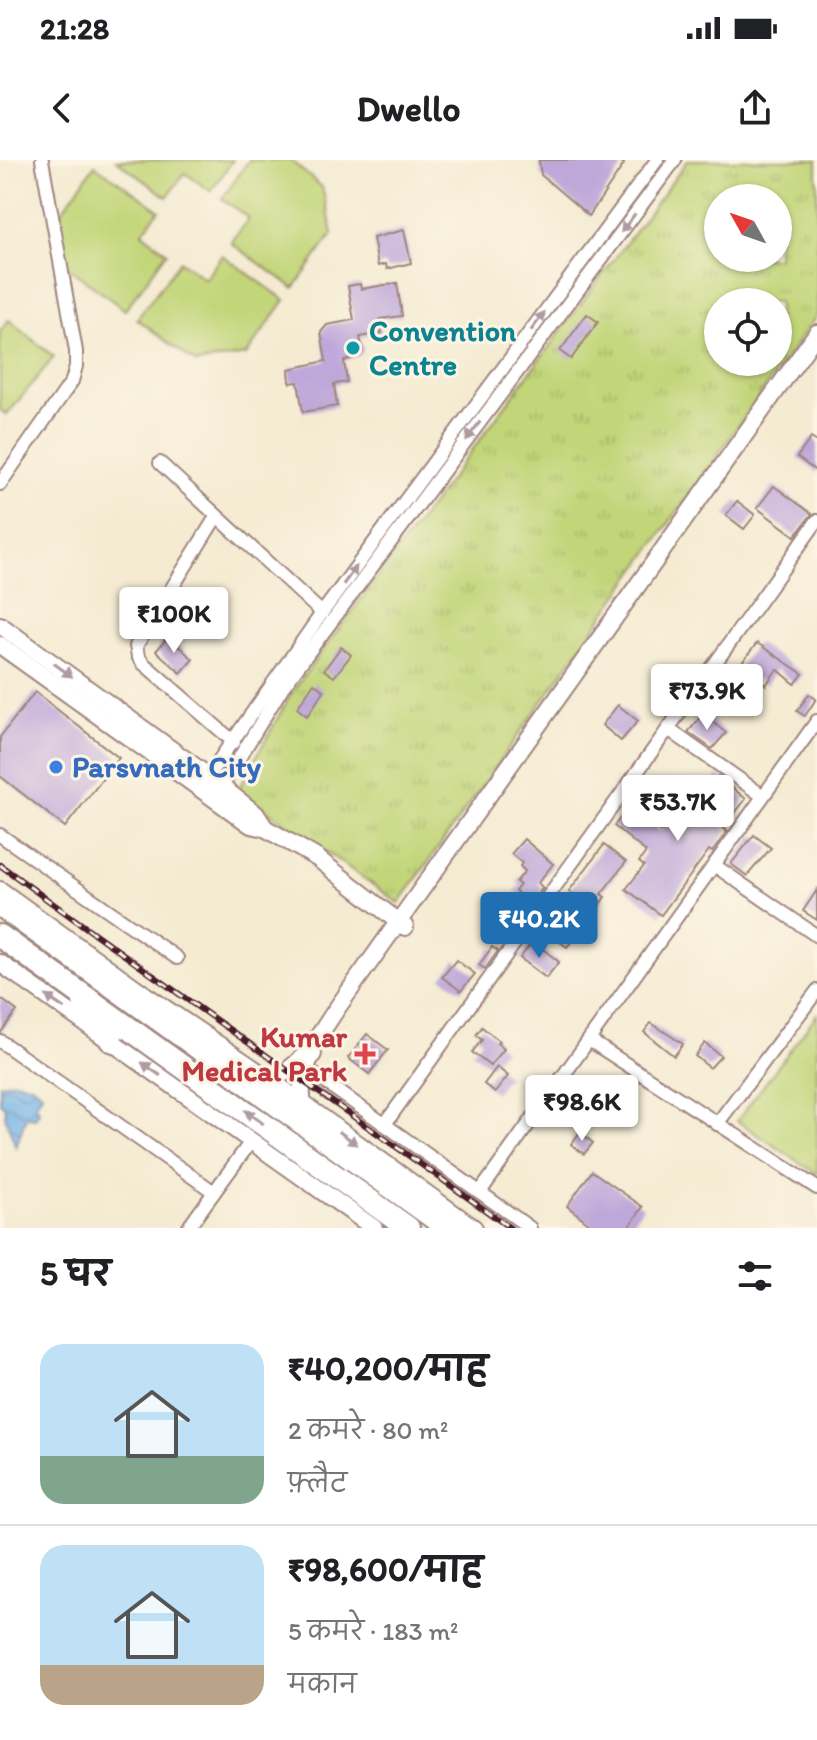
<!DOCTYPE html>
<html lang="hi">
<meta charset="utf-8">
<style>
:root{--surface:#fff;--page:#f2f2f2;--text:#202124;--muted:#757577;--line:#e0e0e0;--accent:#1f6fb2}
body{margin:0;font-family:Itim,"Playpen Sans Deva",sans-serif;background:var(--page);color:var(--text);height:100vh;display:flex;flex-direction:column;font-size:30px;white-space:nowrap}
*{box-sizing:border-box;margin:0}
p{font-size:26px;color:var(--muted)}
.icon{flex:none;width:44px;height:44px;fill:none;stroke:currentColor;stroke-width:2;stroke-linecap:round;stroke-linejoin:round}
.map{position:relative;height:1068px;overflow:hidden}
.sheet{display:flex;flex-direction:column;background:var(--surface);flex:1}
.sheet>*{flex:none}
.needle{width:52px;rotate:310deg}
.fabs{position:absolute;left:704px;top:24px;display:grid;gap:16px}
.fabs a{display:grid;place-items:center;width:88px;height:88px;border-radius:50%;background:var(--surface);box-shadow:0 2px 6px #0004;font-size:40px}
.price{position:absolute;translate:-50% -68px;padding:0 18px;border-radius:8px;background:#fff;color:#222;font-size:26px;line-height:52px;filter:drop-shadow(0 2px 4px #0008)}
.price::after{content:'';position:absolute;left:50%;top:48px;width:24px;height:18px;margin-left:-12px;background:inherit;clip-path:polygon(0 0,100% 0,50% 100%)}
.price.current{background:var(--accent);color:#fff}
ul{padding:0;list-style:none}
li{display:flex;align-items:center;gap:24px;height:200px;padding:0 40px}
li+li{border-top:2px solid var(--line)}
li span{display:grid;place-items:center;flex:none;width:224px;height:160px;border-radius:24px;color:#555}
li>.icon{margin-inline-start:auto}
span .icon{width:96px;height:96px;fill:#fffc;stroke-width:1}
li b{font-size:34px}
h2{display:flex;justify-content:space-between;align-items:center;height:96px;padding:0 40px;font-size:34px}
.status{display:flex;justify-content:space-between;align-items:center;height:56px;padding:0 40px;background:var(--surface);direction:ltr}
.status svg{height:22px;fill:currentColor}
header{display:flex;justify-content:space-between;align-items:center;height:104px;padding:0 40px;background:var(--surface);font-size:36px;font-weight:700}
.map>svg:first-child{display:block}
.grass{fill:url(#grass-tufts);stroke:#867a52;stroke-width:2;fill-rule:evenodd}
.green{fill:#c2d579;stroke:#867a52;stroke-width:2}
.water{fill:url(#water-waves);stroke:#5e6989;stroke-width:2}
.building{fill:#bea7d9}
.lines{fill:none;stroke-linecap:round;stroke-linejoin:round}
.street-casing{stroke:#9f857e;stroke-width:16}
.secondary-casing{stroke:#9f857e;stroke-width:20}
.highway-casing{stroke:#9f857e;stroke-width:26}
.street{stroke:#fff;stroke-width:12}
.secondary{stroke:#fff;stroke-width:16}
.highway{stroke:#fff;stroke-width:22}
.rail-casing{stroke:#4a1f2b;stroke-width:6}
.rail{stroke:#fcf5e5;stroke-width:3;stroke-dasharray:9;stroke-linecap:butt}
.oneway{fill:#ae9aa0}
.culture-dot{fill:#0f9aa8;stroke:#fcf5e5;stroke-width:3}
.shop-dot{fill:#3f7fe0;stroke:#fcf5e5;stroke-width:3}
.health-dot{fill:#e0444e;stroke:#fcf5e5;stroke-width:3}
.labels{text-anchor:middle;stroke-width:6;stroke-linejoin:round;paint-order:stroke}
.culture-label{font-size:30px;font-weight:bold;fill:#0d838f;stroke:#fcf5e5;text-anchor:start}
.shop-label{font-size:30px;font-weight:bold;fill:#366cbe;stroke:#fcf5e5;text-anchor:start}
.health-label{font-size:30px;font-weight:bold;fill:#be3a42;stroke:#fcf5e5;text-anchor:end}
</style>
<div class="status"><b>21:28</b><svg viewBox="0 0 49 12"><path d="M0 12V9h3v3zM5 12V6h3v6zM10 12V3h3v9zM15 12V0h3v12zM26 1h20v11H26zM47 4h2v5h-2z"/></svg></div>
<header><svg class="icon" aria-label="back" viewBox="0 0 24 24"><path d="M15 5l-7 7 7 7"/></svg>Dwello<svg class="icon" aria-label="share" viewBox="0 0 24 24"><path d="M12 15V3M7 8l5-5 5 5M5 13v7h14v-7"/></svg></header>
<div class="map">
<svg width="817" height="1068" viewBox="0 0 817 1068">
<defs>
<pattern id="grass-tufts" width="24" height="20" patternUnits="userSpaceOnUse" patternTransform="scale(2)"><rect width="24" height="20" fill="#c2d579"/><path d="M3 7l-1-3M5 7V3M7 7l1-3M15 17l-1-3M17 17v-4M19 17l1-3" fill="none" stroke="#a8b669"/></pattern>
<pattern id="water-waves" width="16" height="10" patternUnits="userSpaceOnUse" patternTransform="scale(2)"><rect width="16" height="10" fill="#73b3e7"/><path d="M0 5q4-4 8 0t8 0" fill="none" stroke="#6091bb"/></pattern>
</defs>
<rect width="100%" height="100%" fill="#fcf5e5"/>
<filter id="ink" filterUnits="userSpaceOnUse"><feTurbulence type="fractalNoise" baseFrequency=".0125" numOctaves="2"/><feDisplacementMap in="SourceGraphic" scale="16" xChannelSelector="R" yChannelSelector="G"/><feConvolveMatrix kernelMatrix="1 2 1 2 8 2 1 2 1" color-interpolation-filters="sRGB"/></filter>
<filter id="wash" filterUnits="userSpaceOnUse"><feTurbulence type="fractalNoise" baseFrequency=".006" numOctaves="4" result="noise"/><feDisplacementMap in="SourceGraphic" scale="32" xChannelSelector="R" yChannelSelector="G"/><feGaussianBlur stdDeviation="1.8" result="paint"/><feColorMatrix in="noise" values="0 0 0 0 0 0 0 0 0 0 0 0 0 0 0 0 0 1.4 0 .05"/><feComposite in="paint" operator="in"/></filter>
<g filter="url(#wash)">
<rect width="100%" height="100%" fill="#f4ebd2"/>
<path class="grass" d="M688,0h129v155l-418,588 -161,-113 54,-98zM718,38h60v60h-60zM718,142h60v60h-60z"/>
<g class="green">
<polygon points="116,0 233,0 211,31 185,13 167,37"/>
<polygon points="249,0 290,0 322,27 333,73 294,128 231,83 249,58 222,39"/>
<polygon points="95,5 159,50 142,73 167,92 125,150 66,106 56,59"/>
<polygon points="222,95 285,140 246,195 196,203 137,159 180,101 205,119"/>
<polygon points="9,160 54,197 7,255 0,250 0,171"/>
<polygon points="817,854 817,1014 737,961"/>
</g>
<polygon class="water" points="14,921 31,925 42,933 36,944 39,952 35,958 26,957 16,987 5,957 5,947 0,942 0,924"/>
<g id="blocks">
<g class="building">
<polygon points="539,0 618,0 624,4 589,56 541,15"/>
<polygon points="404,70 411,103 387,109 386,104 378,106 373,78"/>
<polygon points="397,123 402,156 380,159 382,173 360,177 363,191 359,196 344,201 347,222 334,224 337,246 303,252 298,222 290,223 289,209 326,201 321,172 327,165 354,160 348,126 360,124 361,129"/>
<polygon points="587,154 598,162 571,199 560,191"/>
<polygon points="811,278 817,282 817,312 797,297"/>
<polygon points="774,326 812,354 795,376 757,348"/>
<polygon points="737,341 755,355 744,369 726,355"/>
<polygon points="168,477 193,499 181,513 156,491"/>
<polygon points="757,483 803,514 795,524 777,509 766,525 740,505"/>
<polygon points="341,487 351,495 334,517 324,510"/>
<polygon points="314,523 324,531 307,556 297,548"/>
<polygon points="35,532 119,598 65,667 0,616 0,577"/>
<polygon points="809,534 816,539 805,556 797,551"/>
<polygon points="618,545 638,561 621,581 602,565"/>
<polygon points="703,554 726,573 712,589 688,572"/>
<polygon points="718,616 746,639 723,668 727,671 716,687 712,692 709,690 661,755 626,729 644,706 639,702 646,692 614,666 629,647 660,671 685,637 695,645"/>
<polygon points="754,675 771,688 747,716 731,704"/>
<polygon points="524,679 553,704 538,723 543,728 530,743 515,731 520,725 516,722 525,711 520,706 522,703 511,694"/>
<polygon points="604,685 626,702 601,734 605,737 593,753 575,739 577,737 569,731"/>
<polygon points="817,730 817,760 803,751"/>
<polygon points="557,748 582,768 567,787 551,775 554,770 546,763"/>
<polygon points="533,781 559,802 546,818 520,798"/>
<polygon points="492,787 498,791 485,809 479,805"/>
<polygon points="456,800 475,814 461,831 442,817"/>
<polygon points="0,838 17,851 1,872 0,872"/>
<polygon points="651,863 683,884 674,896 644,872"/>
<polygon points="482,867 499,881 497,883 504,889 490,906 472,892 482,880 476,875"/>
<polygon points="367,874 388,890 369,914 348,898"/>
<polygon points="705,883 721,896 710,908 695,896"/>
<polygon points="497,907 508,916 495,933 484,924"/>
<polygon points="580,972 593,983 584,994 571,984"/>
<polygon points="592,1011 643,1047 628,1068 595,1068 567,1046"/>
</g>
</g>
</g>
<g filter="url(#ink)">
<use href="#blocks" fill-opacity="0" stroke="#9f857e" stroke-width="2"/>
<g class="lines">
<g class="street-casing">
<g id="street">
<polyline points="160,303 322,453"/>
<polyline points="0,324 72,221 76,206 76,191 42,0"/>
<polyline points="216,357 136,486 138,496 143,503 234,582"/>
<polyline points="668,569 763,636"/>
<polyline points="208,616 322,453 657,0"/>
<polyline points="222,626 282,528 675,0"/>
<polyline points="0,675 177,798"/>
<polyline points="714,705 817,776"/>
<polyline points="589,880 817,1028"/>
<polyline points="0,881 214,1032"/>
<polyline points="304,907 530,1068"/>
<polyline points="385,964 817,361"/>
<polyline points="717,964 817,831"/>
<polyline points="480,1032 817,561"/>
<polyline points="188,1068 252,980"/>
</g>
</g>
<g class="secondary-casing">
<g id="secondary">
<polyline points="0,465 208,616 256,654 265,668"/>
<polyline points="0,485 251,665 265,668 317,698 405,767"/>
<polyline points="0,730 147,836 269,919 474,1068"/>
<polyline points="0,803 374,1068"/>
<path d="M269,919c32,-7 53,-50 71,-75l477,-671"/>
<path d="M303,946c-3,-20 -1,-36 10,-52"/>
</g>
</g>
<g class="highway-casing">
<g id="highway">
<polyline points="0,745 448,1068"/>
<polyline points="0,776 408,1068"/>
<polyline points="84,841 111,880"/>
</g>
</g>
<use href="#street" class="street"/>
<use href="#secondary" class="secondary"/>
<use href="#highway" class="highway"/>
<g class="rail-casing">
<path id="rail" d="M0,705c168,124 341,241 510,363"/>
</g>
<use href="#rail" class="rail"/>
</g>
<defs><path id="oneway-solid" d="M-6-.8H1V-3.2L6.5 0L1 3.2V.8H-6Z" transform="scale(2)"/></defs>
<g class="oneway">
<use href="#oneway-solid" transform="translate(628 63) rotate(127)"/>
<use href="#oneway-solid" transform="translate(538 161) rotate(-54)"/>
<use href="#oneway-solid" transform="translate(473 271) rotate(127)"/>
<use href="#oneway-solid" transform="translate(350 415) rotate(-54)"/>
<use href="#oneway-solid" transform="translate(63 510) rotate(36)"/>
<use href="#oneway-solid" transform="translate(55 842) rotate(-145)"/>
<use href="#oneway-solid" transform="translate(151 909) rotate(-145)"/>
<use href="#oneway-solid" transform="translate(254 957) rotate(-144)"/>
<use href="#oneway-solid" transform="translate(348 978) rotate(36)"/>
</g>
</g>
<circle class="culture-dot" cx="353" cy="188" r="8"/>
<circle class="shop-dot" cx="56" cy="607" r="8"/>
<path class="health-dot" d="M361 882h8v8h8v8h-8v8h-8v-8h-8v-8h8z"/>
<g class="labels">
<g class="culture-label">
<text x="369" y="181">Convention<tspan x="369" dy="34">Centre</tspan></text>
</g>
<g class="shop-label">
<text x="72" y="617">Parsvnath City</text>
</g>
<g class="health-label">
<text x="347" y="887">Kumar<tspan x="347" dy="34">Medical Park</tspan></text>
</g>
</g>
</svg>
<div class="fabs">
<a><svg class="needle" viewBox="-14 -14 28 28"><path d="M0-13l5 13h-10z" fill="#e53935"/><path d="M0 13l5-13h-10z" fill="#757577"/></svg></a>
<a><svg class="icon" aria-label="locate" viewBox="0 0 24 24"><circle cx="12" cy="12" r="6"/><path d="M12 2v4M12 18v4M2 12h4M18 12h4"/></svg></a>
</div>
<b class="price" style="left:174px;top:495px">₹100K</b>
<b class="price" style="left:707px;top:572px">₹73.9K</b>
<b class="price" style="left:678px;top:683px">₹53.7K</b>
<b class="price current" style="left:539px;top:800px">₹40.2K</b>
<b class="price" style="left:582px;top:983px">₹98.6K</b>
</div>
<section class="sheet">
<h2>5 घर<svg class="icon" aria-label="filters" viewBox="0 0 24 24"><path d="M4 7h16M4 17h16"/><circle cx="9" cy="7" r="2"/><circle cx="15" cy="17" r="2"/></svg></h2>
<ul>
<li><span style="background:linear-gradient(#bfe0f5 70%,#7fa58c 0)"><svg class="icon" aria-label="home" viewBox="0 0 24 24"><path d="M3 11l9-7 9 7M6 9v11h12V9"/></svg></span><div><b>₹40,200/माह</b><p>2 कमरे · 80 m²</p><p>फ़्लैट</p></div></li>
<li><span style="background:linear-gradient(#bfe0f5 75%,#b9a48a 0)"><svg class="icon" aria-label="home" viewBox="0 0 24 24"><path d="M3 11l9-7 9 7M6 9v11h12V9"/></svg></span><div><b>₹98,600/माह</b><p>5 कमरे · 183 m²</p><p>मकान</p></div></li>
</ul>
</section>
